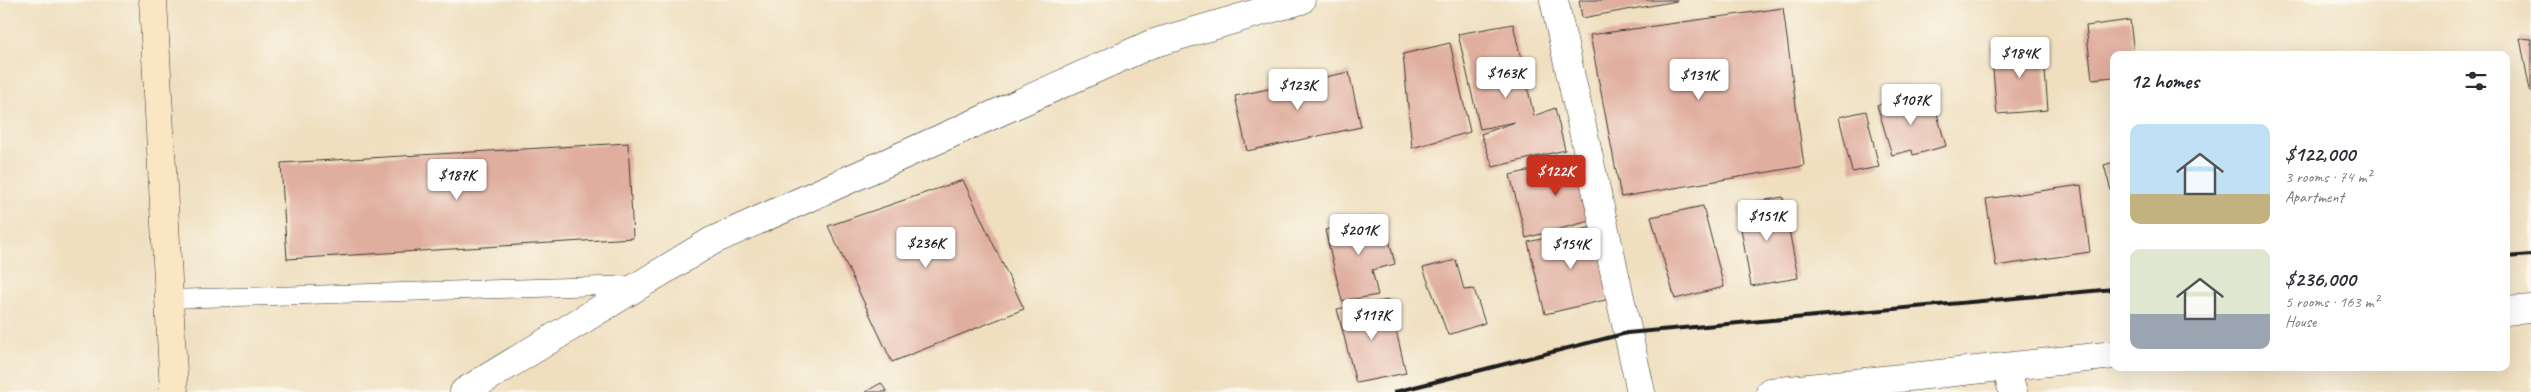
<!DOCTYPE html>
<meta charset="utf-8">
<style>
:root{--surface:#fff;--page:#f2f2f3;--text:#2b2b33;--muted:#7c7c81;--accent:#c8321e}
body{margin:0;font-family:Caveat,sans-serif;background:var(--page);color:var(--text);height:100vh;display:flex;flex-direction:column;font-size:19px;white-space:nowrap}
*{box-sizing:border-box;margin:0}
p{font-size:16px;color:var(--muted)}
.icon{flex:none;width:28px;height:28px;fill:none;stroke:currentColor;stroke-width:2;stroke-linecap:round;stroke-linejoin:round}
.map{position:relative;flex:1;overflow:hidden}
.side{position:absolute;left:2110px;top:51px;width:400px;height:320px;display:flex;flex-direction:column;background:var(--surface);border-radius:10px;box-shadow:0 5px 20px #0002}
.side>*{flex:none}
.price{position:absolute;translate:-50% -42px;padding:0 11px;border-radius:5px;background:#fff;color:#222;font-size:16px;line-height:32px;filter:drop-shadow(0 1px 2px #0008)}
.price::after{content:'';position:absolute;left:50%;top:30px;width:15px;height:11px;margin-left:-8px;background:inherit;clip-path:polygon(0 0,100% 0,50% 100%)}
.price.active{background:var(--accent);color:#fff}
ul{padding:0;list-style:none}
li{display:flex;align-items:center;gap:15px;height:125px;padding:0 20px}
li span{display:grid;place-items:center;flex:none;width:140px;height:100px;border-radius:10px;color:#555}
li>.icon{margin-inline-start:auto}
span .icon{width:60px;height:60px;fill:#fffc;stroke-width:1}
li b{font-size:21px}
h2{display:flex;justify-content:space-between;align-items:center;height:60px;padding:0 20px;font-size:21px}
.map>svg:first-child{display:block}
.building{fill:#e0ae9f}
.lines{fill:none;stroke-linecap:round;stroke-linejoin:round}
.lane-casing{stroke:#3c3934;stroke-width:19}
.street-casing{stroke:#3c3934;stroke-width:29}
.secondary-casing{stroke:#3c3934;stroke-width:29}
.lane{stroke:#fff;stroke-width:18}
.street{stroke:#fff;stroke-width:28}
.secondary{stroke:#fbe6c4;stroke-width:28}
.rail{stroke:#1c1c1c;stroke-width:4}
</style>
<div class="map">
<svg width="2531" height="392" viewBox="0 0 2531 392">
<rect width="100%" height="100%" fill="#fbf7ec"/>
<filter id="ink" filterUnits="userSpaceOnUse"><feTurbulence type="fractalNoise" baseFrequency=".02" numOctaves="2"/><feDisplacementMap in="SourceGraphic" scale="10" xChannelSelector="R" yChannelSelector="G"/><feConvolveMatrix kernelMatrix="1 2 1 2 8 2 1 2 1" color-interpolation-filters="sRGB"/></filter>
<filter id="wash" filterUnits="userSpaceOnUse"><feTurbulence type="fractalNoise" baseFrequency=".0096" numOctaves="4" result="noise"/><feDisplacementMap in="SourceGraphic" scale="20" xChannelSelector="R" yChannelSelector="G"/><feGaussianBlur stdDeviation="1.12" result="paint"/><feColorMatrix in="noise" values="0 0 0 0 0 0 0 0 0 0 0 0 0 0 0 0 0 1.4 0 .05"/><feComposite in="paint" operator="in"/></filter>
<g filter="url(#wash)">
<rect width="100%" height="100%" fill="#efdfbf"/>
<g id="blocks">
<g class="building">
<polygon points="1579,0 1677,0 1677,1 1582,18"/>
<polygon points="1783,8 1804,166 1621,197 1590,35"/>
<polygon points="2130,20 2134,55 2114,55 2114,77 2092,79 2086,26"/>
<polygon points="1513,24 1534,116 1555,108 1565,150 1493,167 1481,134 1515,122 1480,129 1458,34"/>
<polygon points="2520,38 2531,39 2531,91 2530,91"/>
<polygon points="1450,43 1470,132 1412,148 1403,54"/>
<polygon points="2043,45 2048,110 1997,114 1991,49"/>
<polygon points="1349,72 1361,127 1247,151 1235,96"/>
<polygon points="1909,97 1912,106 1933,100 1946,146 1913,155 1912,150 1892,155 1877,105"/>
<polygon points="1866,111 1879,167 1852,172 1839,117"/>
<polygon points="628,143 633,238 287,259 281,163"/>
<polygon points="1586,157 1601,218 1526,238 1510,175"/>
<polygon points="2114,162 2114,198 2113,198 2104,165"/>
<polygon points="963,180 1024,309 892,362 828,226"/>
<polygon points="2081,185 2090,252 1996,266 1986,199"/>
<polygon points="1783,197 1798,278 1751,286 1737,205"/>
<polygon points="1703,206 1724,287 1675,299 1651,217"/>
<polygon points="1383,216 1395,264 1372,270 1378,295 1342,301 1325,230"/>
<polygon points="1597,226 1614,298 1545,314 1528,242"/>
<polygon points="1456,260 1464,290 1474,289 1485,323 1448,335 1423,268"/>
<polygon points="1389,300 1406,373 1356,383 1337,309"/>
<polygon points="881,383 887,392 865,392"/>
</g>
</g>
</g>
<g filter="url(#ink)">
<use href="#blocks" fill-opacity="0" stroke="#3c3934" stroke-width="1"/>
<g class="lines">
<g class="lane-casing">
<polyline id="lane" points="169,299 637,285"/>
</g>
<g class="street-casing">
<g id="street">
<polyline points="1554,0 1641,392"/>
<polyline points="2506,311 2531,309"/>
<polyline points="2006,367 2013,392"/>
<polyline points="464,392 712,241 1151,44 1301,0"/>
<polyline points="1770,392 2114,355"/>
</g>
</g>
<g class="secondary-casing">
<polyline id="secondary" points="153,0 174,392"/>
</g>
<use href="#lane" class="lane"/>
<use href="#street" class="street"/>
<use href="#secondary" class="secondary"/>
<g class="rail">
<polyline points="2506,257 2531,255"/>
<polyline points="1395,392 1627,333 2114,289"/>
</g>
</g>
</g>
</svg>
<b class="price" style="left:2020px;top:79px">$184K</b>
<b class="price" style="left:1506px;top:99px">$163K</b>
<b class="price" style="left:1699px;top:101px">$131K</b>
<b class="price" style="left:1298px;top:111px">$123K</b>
<b class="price" style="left:1911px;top:126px">$107K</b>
<b class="price active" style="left:1556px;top:197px">$122K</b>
<b class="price" style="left:457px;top:201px">$187K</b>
<b class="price" style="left:1767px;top:242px">$151K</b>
<b class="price" style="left:1359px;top:256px">$201K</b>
<b class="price" style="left:926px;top:269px">$236K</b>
<b class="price" style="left:1571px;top:270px">$154K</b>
<b class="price" style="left:1372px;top:341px">$117K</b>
<section class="side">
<h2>12 homes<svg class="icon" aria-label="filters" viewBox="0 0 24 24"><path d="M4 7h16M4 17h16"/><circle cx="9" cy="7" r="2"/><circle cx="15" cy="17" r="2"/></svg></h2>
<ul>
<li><span style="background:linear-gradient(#bfe0f5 70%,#c2b280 0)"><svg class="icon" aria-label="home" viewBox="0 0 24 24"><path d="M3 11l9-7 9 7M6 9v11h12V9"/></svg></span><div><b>$122,000</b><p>3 rooms · 74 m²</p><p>Apartment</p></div></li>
<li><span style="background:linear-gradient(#dfe7d0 65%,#9aa5b1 0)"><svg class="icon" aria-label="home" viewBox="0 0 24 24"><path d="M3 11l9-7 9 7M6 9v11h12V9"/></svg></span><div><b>$236,000</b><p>5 rooms · 163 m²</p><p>House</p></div></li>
</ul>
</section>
</div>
